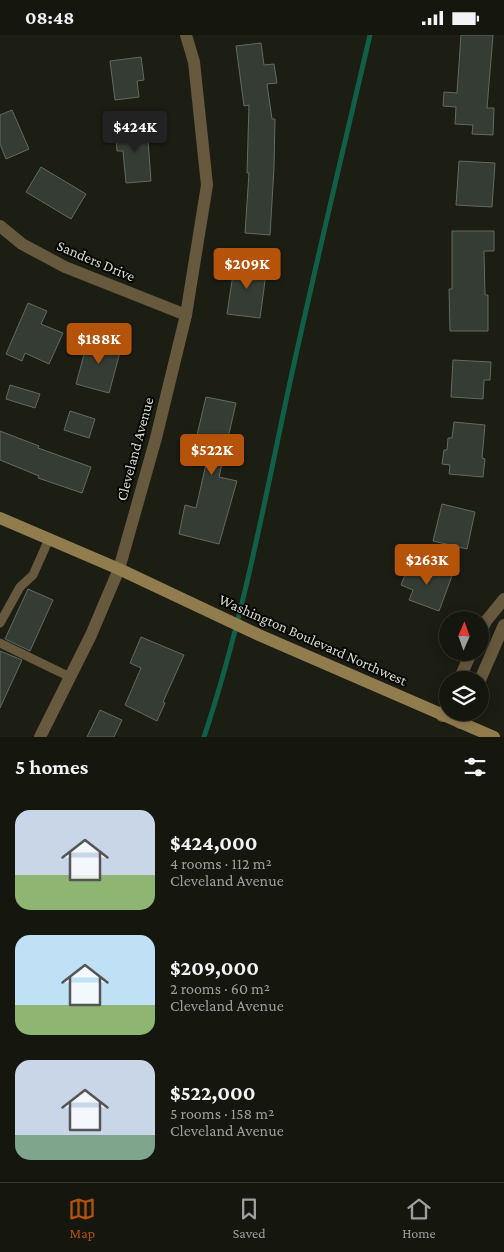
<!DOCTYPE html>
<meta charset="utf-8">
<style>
:root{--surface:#15160e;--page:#1e1f17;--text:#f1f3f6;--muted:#9d9f9e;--line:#34352e;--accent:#b45309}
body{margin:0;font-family:"Crimson Pro",serif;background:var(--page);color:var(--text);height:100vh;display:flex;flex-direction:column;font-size:19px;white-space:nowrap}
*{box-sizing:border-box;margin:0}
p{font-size:16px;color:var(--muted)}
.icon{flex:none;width:28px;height:28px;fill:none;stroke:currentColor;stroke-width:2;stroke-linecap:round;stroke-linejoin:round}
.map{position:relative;height:702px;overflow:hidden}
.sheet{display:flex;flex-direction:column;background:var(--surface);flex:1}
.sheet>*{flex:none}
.needle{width:32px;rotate:2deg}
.fabs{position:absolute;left:439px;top:576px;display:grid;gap:10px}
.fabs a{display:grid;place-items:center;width:50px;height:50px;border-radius:50%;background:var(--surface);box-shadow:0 2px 12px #0003,0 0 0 1px var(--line);font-size:25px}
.price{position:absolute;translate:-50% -42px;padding:0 11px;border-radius:5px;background:var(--accent);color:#fff;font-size:16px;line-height:32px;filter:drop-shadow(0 1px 2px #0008)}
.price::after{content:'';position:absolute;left:50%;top:30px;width:15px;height:11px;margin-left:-8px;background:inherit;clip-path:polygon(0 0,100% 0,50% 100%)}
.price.selected{background:#222;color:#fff}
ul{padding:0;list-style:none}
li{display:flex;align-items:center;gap:15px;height:125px;padding:0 15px}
li span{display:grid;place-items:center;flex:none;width:140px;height:100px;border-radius:15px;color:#555}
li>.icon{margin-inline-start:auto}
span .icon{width:60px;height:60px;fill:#fffc;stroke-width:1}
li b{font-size:21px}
h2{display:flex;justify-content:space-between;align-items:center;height:60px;padding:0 15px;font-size:21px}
.status{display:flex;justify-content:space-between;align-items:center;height:35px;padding:0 25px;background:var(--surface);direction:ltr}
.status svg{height:14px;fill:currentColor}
.menu{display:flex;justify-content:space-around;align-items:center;height:70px;border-top:1px solid var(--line);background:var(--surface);font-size:14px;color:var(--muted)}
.menu a{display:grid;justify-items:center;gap:2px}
.menu .selected{color:var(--accent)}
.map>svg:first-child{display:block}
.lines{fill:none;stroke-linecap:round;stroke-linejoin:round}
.stream{stroke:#115e49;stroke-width:5}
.building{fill:#343c33;stroke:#626b61}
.service{stroke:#66593d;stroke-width:9}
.minor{stroke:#66593d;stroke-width:12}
.secondary{stroke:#917c4e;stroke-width:12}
.labels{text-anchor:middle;stroke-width:4;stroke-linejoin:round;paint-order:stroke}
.street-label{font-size:15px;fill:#dadbd4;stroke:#070704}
</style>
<div class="status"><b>08:48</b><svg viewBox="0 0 49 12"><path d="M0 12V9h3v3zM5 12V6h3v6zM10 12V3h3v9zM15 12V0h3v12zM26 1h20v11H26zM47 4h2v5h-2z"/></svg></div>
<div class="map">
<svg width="504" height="702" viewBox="0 0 504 702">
<rect width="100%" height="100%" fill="#1c1d13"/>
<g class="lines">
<path class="stream" d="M204,702c37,-111 59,-227 83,-341 26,-121 55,-241 83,-361"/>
</g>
<g class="building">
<polygon points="461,0 493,0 487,73 494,73 493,100 472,99 473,90 455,89 456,72 443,71 444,57 457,58"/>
<polygon points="261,8 264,30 274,29 277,48 267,49 272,84 275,84 274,133 270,200 245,198 249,138 247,138 249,70 244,71 236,11"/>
<polygon points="141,22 144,45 137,46 139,62 115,65 110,26"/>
<polygon points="12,75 29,114 6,124 0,109 0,80"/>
<polygon points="147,91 151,146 126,148 123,116 117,116 115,93"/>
<polygon points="459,126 495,128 492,172 456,170"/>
<polygon points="41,132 86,159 71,184 26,157"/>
<polygon points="452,196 494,196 494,216 484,216 485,260 488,260 488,296 450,296 449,254 452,254"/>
<polygon points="235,226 267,231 260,283 227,279"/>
<polygon points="28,268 47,276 41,289 63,298 49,329 25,318 22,326 6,319"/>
<polygon points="89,301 122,310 109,358 76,349"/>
<polygon points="453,325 491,327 490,345 484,345 483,364 451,362"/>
<polygon points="10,350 40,359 35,373 6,364"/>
<polygon points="206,362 236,368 219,442 237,446 219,509 179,499 185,470 196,473 209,416 197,413 200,400 197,400"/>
<polygon points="70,376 95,384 89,403 64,395"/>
<polygon points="454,387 485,390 482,423 485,424 483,442 449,439 450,430 442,429 444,415 447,415 448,403 452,403"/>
<polygon points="0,396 39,411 38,413 91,432 82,458 38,443 39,441 0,425"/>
<polygon points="442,469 475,477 467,514 433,506"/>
<polygon points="418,528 452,541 439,576 409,565 413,555 401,550 408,532 415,535"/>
<polygon points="28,554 53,565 30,616 5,604"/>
<polygon points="141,602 184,620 163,667 165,668 157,686 125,670 141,633 130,628"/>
<polygon points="0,616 22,625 0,673"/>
<polygon points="100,675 122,685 114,702 87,702"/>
</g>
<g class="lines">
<g class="service">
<polyline points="0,588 20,552 33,540 49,504"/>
<polyline points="0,608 70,642"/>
</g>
<g class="minor">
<polyline points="0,191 22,209 65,232 186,280"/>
<polyline points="480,599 486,586 504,564"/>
<polyline points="459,645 471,618"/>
<polyline points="480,645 504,590"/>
<polyline points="442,681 448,669"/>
<polyline points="460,688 465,678"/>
<polyline points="40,702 91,600 119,534 156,403 186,280 207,150 194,27 186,0"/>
</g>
<polyline class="secondary" points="0,483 119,534 259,600 494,702"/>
</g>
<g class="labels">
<g class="street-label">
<text transform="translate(96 226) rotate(23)" y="5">Sanders Drive</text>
<text transform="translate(135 414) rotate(-75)" y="5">Cleveland Avenue</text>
<text transform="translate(313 605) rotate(24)" y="5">Washington Boulevard Northwest</text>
</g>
</g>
</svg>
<div class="fabs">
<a><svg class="needle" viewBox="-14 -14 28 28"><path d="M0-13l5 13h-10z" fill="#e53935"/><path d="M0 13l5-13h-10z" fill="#9d9f9e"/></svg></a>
<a><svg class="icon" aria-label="layers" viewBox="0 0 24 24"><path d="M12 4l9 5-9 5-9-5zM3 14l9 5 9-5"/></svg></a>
</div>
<b class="price selected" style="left:135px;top:118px">$424K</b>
<b class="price" style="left:247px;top:255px">$209K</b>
<b class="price" style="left:99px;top:330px">$188K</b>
<b class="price" style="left:212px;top:441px">$522K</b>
<b class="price" style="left:427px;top:551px">$263K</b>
</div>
<section class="sheet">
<h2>5 homes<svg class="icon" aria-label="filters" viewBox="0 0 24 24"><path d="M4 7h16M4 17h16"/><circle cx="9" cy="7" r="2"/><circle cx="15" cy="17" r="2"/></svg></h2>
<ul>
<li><span style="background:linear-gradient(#c9d6e8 65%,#8fb573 0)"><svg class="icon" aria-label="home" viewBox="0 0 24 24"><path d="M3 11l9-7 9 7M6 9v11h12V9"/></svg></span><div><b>$424,000</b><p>4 rooms · 112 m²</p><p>Cleveland Avenue</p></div></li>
<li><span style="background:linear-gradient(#bfe0f5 70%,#8fb573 0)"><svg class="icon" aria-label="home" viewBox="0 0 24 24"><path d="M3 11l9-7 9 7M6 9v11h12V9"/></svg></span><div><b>$209,000</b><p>2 rooms · 60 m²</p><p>Cleveland Avenue</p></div></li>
<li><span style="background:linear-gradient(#c9d6e8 75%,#7fa58c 0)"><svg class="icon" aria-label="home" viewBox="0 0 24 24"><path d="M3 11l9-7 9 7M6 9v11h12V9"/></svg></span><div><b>$522,000</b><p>5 rooms · 158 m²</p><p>Cleveland Avenue</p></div></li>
</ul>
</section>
<nav class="menu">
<a class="selected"><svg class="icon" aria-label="map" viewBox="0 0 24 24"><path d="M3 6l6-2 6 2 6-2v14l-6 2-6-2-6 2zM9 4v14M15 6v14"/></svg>Map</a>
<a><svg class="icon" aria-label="saved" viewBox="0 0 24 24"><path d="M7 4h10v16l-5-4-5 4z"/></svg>Saved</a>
<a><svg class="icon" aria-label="home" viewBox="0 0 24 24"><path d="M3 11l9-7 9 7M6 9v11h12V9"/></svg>Home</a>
</nav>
